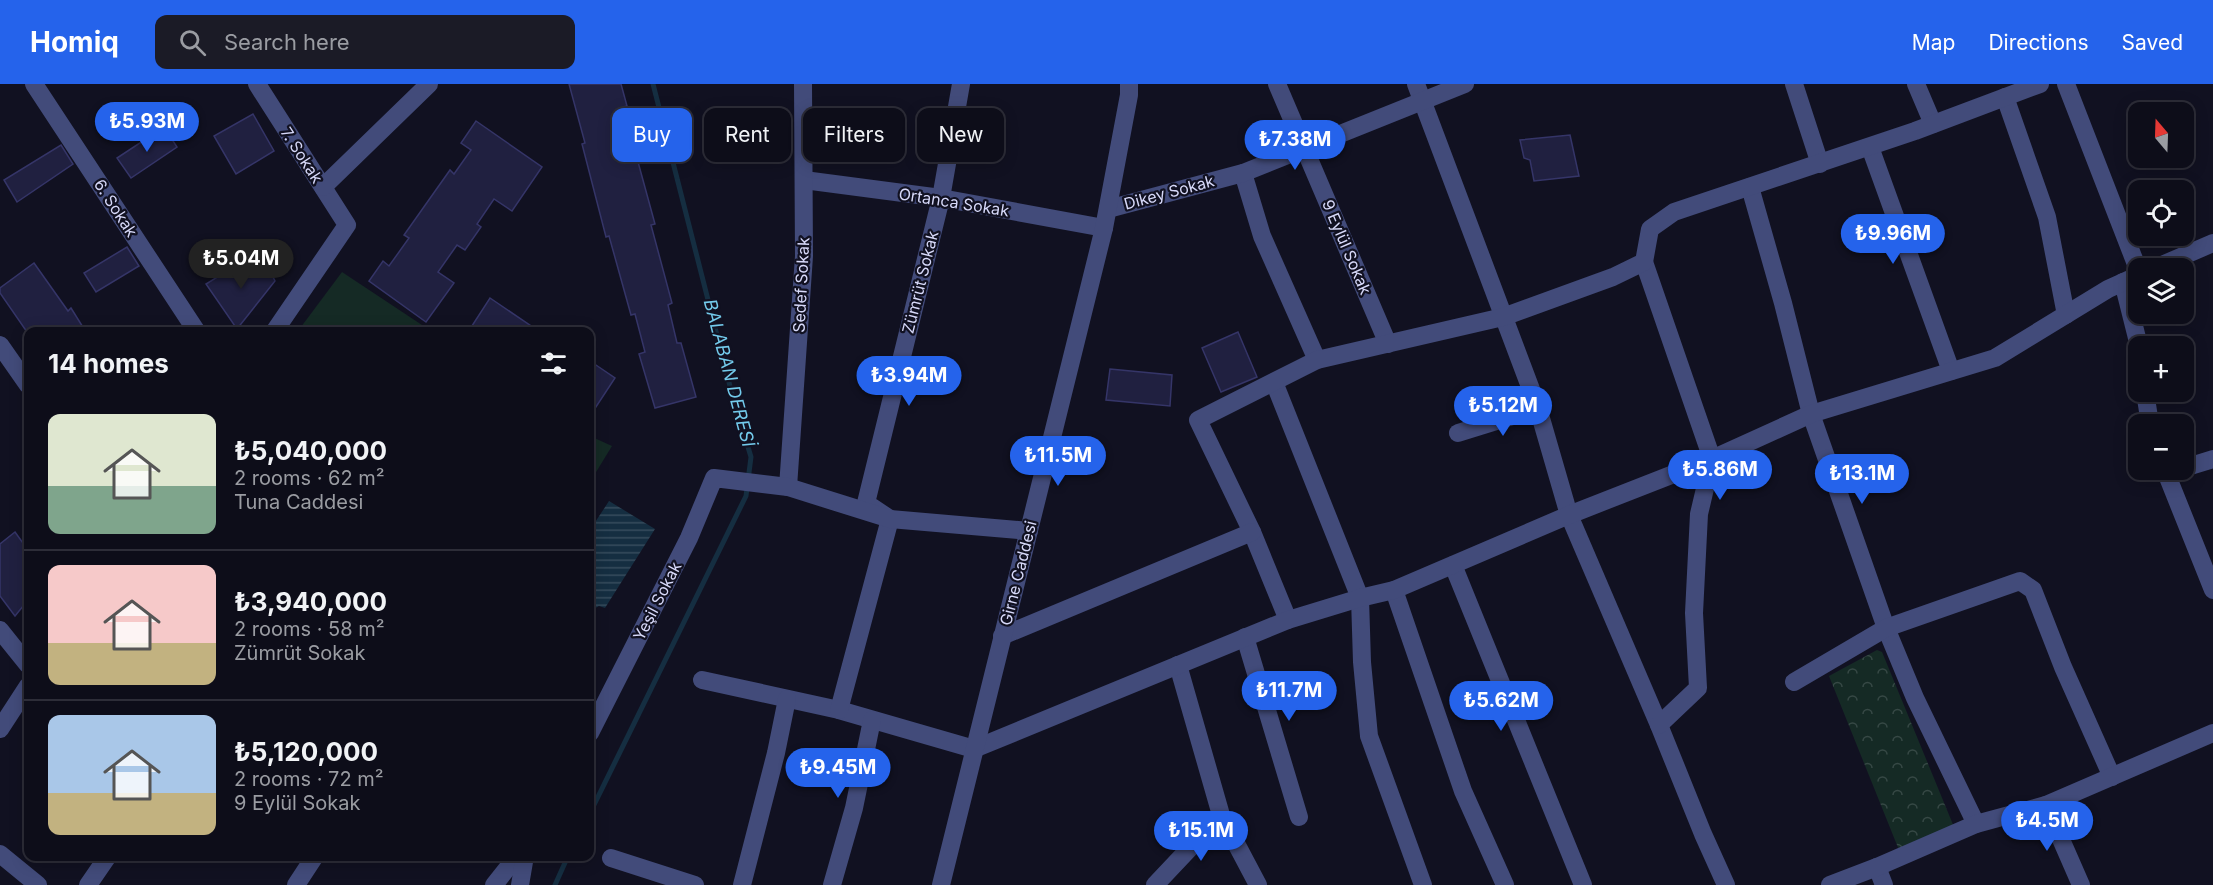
<!DOCTYPE html>
<meta charset="utf-8">
<style>
:root{--surface:#0d0d19;--page:#1b1b26;--text:#f1f3f6;--muted:#9a9ca2;--line:#2d2d38;--accent:#2563eb}
body{margin:0;font-family:Inter,sans-serif;background:var(--page);color:var(--text);height:100vh;display:flex;flex-direction:column;font-size:22px;white-space:nowrap}
*{box-sizing:border-box;margin:0}
p{font-size:20px;color:var(--muted)}
.icon{flex:none;width:33px;height:33px;fill:none;stroke:currentColor;stroke-width:2;stroke-linecap:round;stroke-linejoin:round}
.map{position:relative;flex:1;overflow:hidden}
.side{position:absolute;left:24px;top:243px;width:570px;height:534px;display:flex;flex-direction:column;background:var(--surface);border-radius:12px;box-shadow:0 3px 15px #0003,0 0 0 2px var(--line)}
.side>*{flex:none}
.banner{position:absolute;left:612px;top:24px;width:570px;height:54px;display:flex;gap:12px}
.needle{width:39px;rotate:341deg}
.controls{position:absolute;left:2128px;top:18px;display:grid;gap:12px}
.controls a{display:grid;place-items:center;width:66px;height:66px;border-radius:12px;background:var(--surface);box-shadow:0 3px 15px #0003,0 0 0 2px var(--line);font-size:30px}
.price{position:absolute;translate:-50% -51px;padding:0 14px;border-radius:21px;background:var(--accent);color:#fff;font-size:20px;line-height:39px;filter:drop-shadow(0 2px 3px #0008)}
.price::after{content:'';position:absolute;left:50%;top:36px;width:18px;height:14px;margin-left:-9px;background:inherit;clip-path:polygon(0 0,100% 0,50% 100%)}
.price.active{background:#222;color:#fff}
ul{padding:0;list-style:none}
li{display:flex;align-items:center;gap:18px;height:150px;padding:0 24px}
li+li{border-top:2px solid var(--line)}
li span{display:grid;place-items:center;flex:none;width:168px;height:120px;border-radius:12px;color:#555}
li>.icon{margin-inline-start:auto}
span .icon{width:72px;height:72px;fill:#fffc;stroke-width:1}
li b{font-size:26px}
h2{display:flex;justify-content:space-between;align-items:center;height:72px;padding:0 24px;font-size:26px}
.pill{padding:0 21px;border-radius:12px;background:var(--surface);box-shadow:0 3px 15px #0003,0 0 0 2px var(--line);font-size:21px;line-height:54px}
.pill.active{background:var(--accent);color:#fff}
header{display:flex;align-items:center;gap:36px;box-sizing:border-box;height:84px;padding:0 30px;background:var(--accent);color:#fff}
header strong{font-size:28px}
nav{display:flex;gap:33px;margin-inline-start:auto;font-size:21px}
.search{width:420px;height:54px;background:var(--page);display:flex;align-items:center;gap:15px;box-sizing:border-box;padding:0 21px;border-radius:12px;color:var(--muted);font-size:22px}
.map>svg:first-child{display:block}
.grass{fill:#152a25}
.forest{fill:url(#forest-crowns)}
.water{fill:url(#water-rules)}
.lines{fill:none;stroke-linecap:round;stroke-linejoin:round}
.stream{stroke:#152e41;stroke-width:5}
.building{fill:#202040;stroke:#353568;stroke-width:1.5}
.minor{stroke:#424b7a;stroke-width:18}
.labels{text-anchor:middle;stroke-width:4.5;stroke-linejoin:round;paint-order:stroke}
.street-label{font-size:16px;fill:#d7d9f9;stroke:#111121}
.water-label{font-size:18px;font-style:italic;fill:#73caeb;stroke:#111121}
</style>
<header>
<strong>Homiq</strong>
<div class="search"><svg class="icon" aria-label="search" viewBox="0 0 24 24"><circle cx="10" cy="10" r="6"/><path d="M15 15l6 6"/></svg>Search here</div>
<nav><a>Map</a><a>Directions</a><a>Saved</a></nav>
</header>
<div class="map">
<svg width="2213" height="801" viewBox="0 0 2213 801">
<defs>
<pattern id="forest-crowns" width="20" height="18" patternUnits="userSpaceOnUse" patternTransform="scale(1.5)"><rect width="20" height="18" fill="#152a25"/><path d="M2 6a3 3 0 1 1 6 0M12 15a3 3 0 1 1 6 0" fill="none" stroke="#364845"/></pattern>
<pattern id="water-rules" width="6" height="5" patternUnits="userSpaceOnUse" patternTransform="scale(1.5)"><rect width="6" height="5" fill="#152e41"/><path d="M0 2.5h6" fill="none" stroke="#364c5d"/></pattern>
</defs>
<rect width="100%" height="100%" fill="#111121"/>
<g class="grass">
<polygon points="342,188 431,247 298,247"/>
<polygon points="590,352 612,362 590,398"/>
</g>
<polygon class="forest" points="1877,566 1882,568 1954,743 1899,766 1829,592"/>
<polygon class="water" points="609,417 655,445 605,524 599,522 590,527 590,446"/>
<g class="lines">
<g class="stream">
<polyline points="590,729 746,412 751,373 732,310 653,0"/>
<polyline points="555,801 568,772"/>
</g>
</g>
<g class="building">
<polygon points="569,0 621,0 627,22 623,23 655,140 651,141 672,219 668,221 677,259 681,259 696,313 655,324 639,270 645,268 635,230 631,231 609,152 606,153 582,60 585,59"/>
<polygon points="253,30 274,67 236,90 214,52"/>
<polygon points="476,37 542,83 512,127 494,115 477,140 481,143 465,166 457,161 438,188 454,199 426,238 369,197 383,177 389,182 409,154 404,151 450,86 454,90 471,66 461,59"/>
<polygon points="164,43 177,63 131,94 117,74"/>
<polygon points="1570,51 1579,92 1534,97 1530,76 1524,74 1520,56"/>
<polygon points="61,61 73,80 17,118 4,96"/>
<polygon points="127,163 139,182 96,208 84,189"/>
<polygon points="248,174 257,190 268,183 275,197 237,245 206,200"/>
<polygon points="34,179 68,227 71,224 86,248 27,248 0,209 0,204"/>
<polygon points="490,214 540,248 468,248"/>
<polygon points="1238,248 1257,293 1221,308 1202,264"/>
<polygon points="590,277 615,294 590,332"/>
<polygon points="1110,285 1172,291 1170,322 1106,316"/>
<polygon points="15,448 28,466 28,516 15,532 0,512 0,460"/>
</g>
<g class="lines">
<g class="minor">
<polyline points="34,0 197,248"/>
<polyline points="257,0 347,141 274,248"/>
<polyline points="1277,0 1388,260"/>
<polyline points="1416,0 1538,324 1569,431 1659,641 1703,750 1726,801"/>
<polyline points="1794,0 1820,80"/>
<polyline points="1916,0 1933,40"/>
<polyline points="2066,0 2139,188"/>
<polyline points="2005,13 2047,133 2066,231"/>
<polyline points="1870,63 1951,287"/>
<polyline points="1243,89 1262,152 1317,276"/>
<polyline points="804,96 941,114 1104,144"/>
<polyline points="323,103 429,0"/>
<polyline points="1750,103 1783,219 1811,330 1886,544 1915,614 1976,740"/>
<polyline points="1108,125 1243,89 1465,0"/>
<polyline points="1644,178 1712,375 1699,430 1694,529 1698,604 1659,641"/>
<polyline points="2155,184 2213,159"/>
<polyline points="2123,198 2139,262"/>
<polyline points="0,261 28,301"/>
<polyline points="1274,298 1360,514 1362,578 1369,652 1423,801"/>
<polyline points="2145,308 2150,340"/>
<polyline points="1458,349 1538,324"/>
<polyline points="2184,384 2213,375"/>
<polyline points="2165,386 2213,506"/>
<polyline points="788,403 804,172 803,0"/>
<polyline points="1453,481 1583,801"/>
<polyline points="1394,506 1463,707 1505,801"/>
<polyline points="1288,536 1252,448 1198,336 1317,276 1503,233 1613,193 1644,178 1650,145 1674,128 1915,47 2040,0"/>
<polyline points="0,546 28,581"/>
<polyline points="1002,552 1252,448"/>
<polyline points="1245,553 1299,733"/>
<polyline points="1178,581 1221,731 1258,801"/>
<polyline points="702,596 839,626 974,665 1288,536 1360,514 1394,506 1569,431 1712,375 1811,330 1995,274 2108,205 2139,191"/>
<polyline points="1794,598 1886,544 2020,497 2033,506 2063,583 2112,693"/>
<polyline points="839,626 890,435 866,419 941,114 961,0"/>
<polyline points="0,645 28,602"/>
<polyline points="590,649 689,454 714,394 788,403 890,435 1029,447"/>
<polyline points="2046,721 2081,801"/>
<polyline points="0,770 38,801"/>
<polyline points="611,774 695,801"/>
<polyline points="1877,783 1884,801"/>
<polyline points="88,801 108,772"/>
<polyline points="296,801 315,772"/>
<polyline points="494,801 517,772"/>
<polyline points="520,801 525,772"/>
<polyline points="742,801 776,669 787,615"/>
<polyline points="832,801 854,724 872,636"/>
<polyline points="941,801 1104,144 1129,11 1129,0"/>
<polyline points="1155,801 1221,731"/>
<polyline points="1830,801 1877,783 1976,740 2046,721 2213,649"/>
</g>
</g>
<g class="labels">
<g class="street-label">
<text transform="translate(302 71) rotate(57)" y="6">7. Sokak</text>
<text transform="translate(1169 108) rotate(-15)" y="6">Dikey Sokak</text>
<text transform="translate(954 118) rotate(9)" y="6">Ortanca Sokak</text>
<text transform="translate(116 124) rotate(57)" y="6">6. Sokak</text>
<text transform="translate(1347 163) rotate(67)" y="6">9 Eylül Sokak</text>
<text transform="translate(920 198) rotate(-76)" y="6">Zümrüt Sokak</text>
<text transform="translate(801 201) rotate(-87)" y="6">Sedef Sokak</text>
<text transform="translate(1018 489) rotate(-76)" y="6">Girne Caddesi</text>
<text transform="translate(657 517) rotate(-63)" y="6">Yeşil Sokak</text>
</g>
<g class="water-label">
<text transform="translate(729 289) rotate(75)" y="6">BALABAN DERESİ</text>
</g>
</g>
</svg>
<div class="controls">
<a><svg class="needle" viewBox="-14 -14 28 28"><path d="M0-13l5 13h-10z" fill="#e53935"/><path d="M0 13l5-13h-10z" fill="#9a9ca2"/></svg></a>
<a><svg class="icon" aria-label="locate" viewBox="0 0 24 24"><circle cx="12" cy="12" r="6"/><path d="M12 2v4M12 18v4M2 12h4M18 12h4"/></svg></a>
<a><svg class="icon" aria-label="layers" viewBox="0 0 24 24"><path d="M12 4l9 5-9 5-9-5zM3 14l9 5 9-5"/></svg></a>
<a>+</a>
<a>−</a>
</div>
<b class="price" style="left:147px;top:69px">₺5.93M</b>
<b class="price" style="left:1295px;top:87px">₺7.38M</b>
<b class="price" style="left:1893px;top:181px">₺9.96M</b>
<b class="price active" style="left:241px;top:206px">₺5.04M</b>
<b class="price" style="left:909px;top:323px">₺3.94M</b>
<b class="price" style="left:1503px;top:353px">₺5.12M</b>
<b class="price" style="left:1058px;top:403px">₺11.5M</b>
<b class="price" style="left:1720px;top:417px">₺5.86M</b>
<b class="price" style="left:1862px;top:421px">₺13.1M</b>
<b class="price" style="left:1289px;top:638px">₺11.7M</b>
<b class="price" style="left:1501px;top:648px">₺5.62M</b>
<b class="price" style="left:838px;top:715px">₺9.45M</b>
<b class="price" style="left:2047px;top:768px">₺4.5M</b>
<b class="price" style="left:1201px;top:778px">₺15.1M</b>
<div class="banner">
<a class="pill active">Buy</a>
<a class="pill">Rent</a>
<a class="pill">Filters</a>
<a class="pill">New</a>
</div>
<section class="side">
<h2>14 homes<svg class="icon" aria-label="filters" viewBox="0 0 24 24"><path d="M4 7h16M4 17h16"/><circle cx="9" cy="7" r="2"/><circle cx="15" cy="17" r="2"/></svg></h2>
<ul>
<li><span style="background:linear-gradient(#dfe7d0 60%,#7fa58c 0)"><svg class="icon" aria-label="home" viewBox="0 0 24 24"><path d="M3 11l9-7 9 7M6 9v11h12V9"/></svg></span><div><b>₺5,040,000</b><p>2 rooms · 62 m²</p><p>Tuna Caddesi</p></div></li>
<li><span style="background:linear-gradient(#f6c9c9 65%,#c2b280 0)"><svg class="icon" aria-label="home" viewBox="0 0 24 24"><path d="M3 11l9-7 9 7M6 9v11h12V9"/></svg></span><div><b>₺3,940,000</b><p>2 rooms · 58 m²</p><p>Zümrüt Sokak</p></div></li>
<li><span style="background:linear-gradient(#a9c7e8 65%,#c2b280 0)"><svg class="icon" aria-label="home" viewBox="0 0 24 24"><path d="M3 11l9-7 9 7M6 9v11h12V9"/></svg></span><div><b>₺5,120,000</b><p>2 rooms · 72 m²</p><p>9 Eylül Sokak</p></div></li>
</ul>
</section>
</div>
